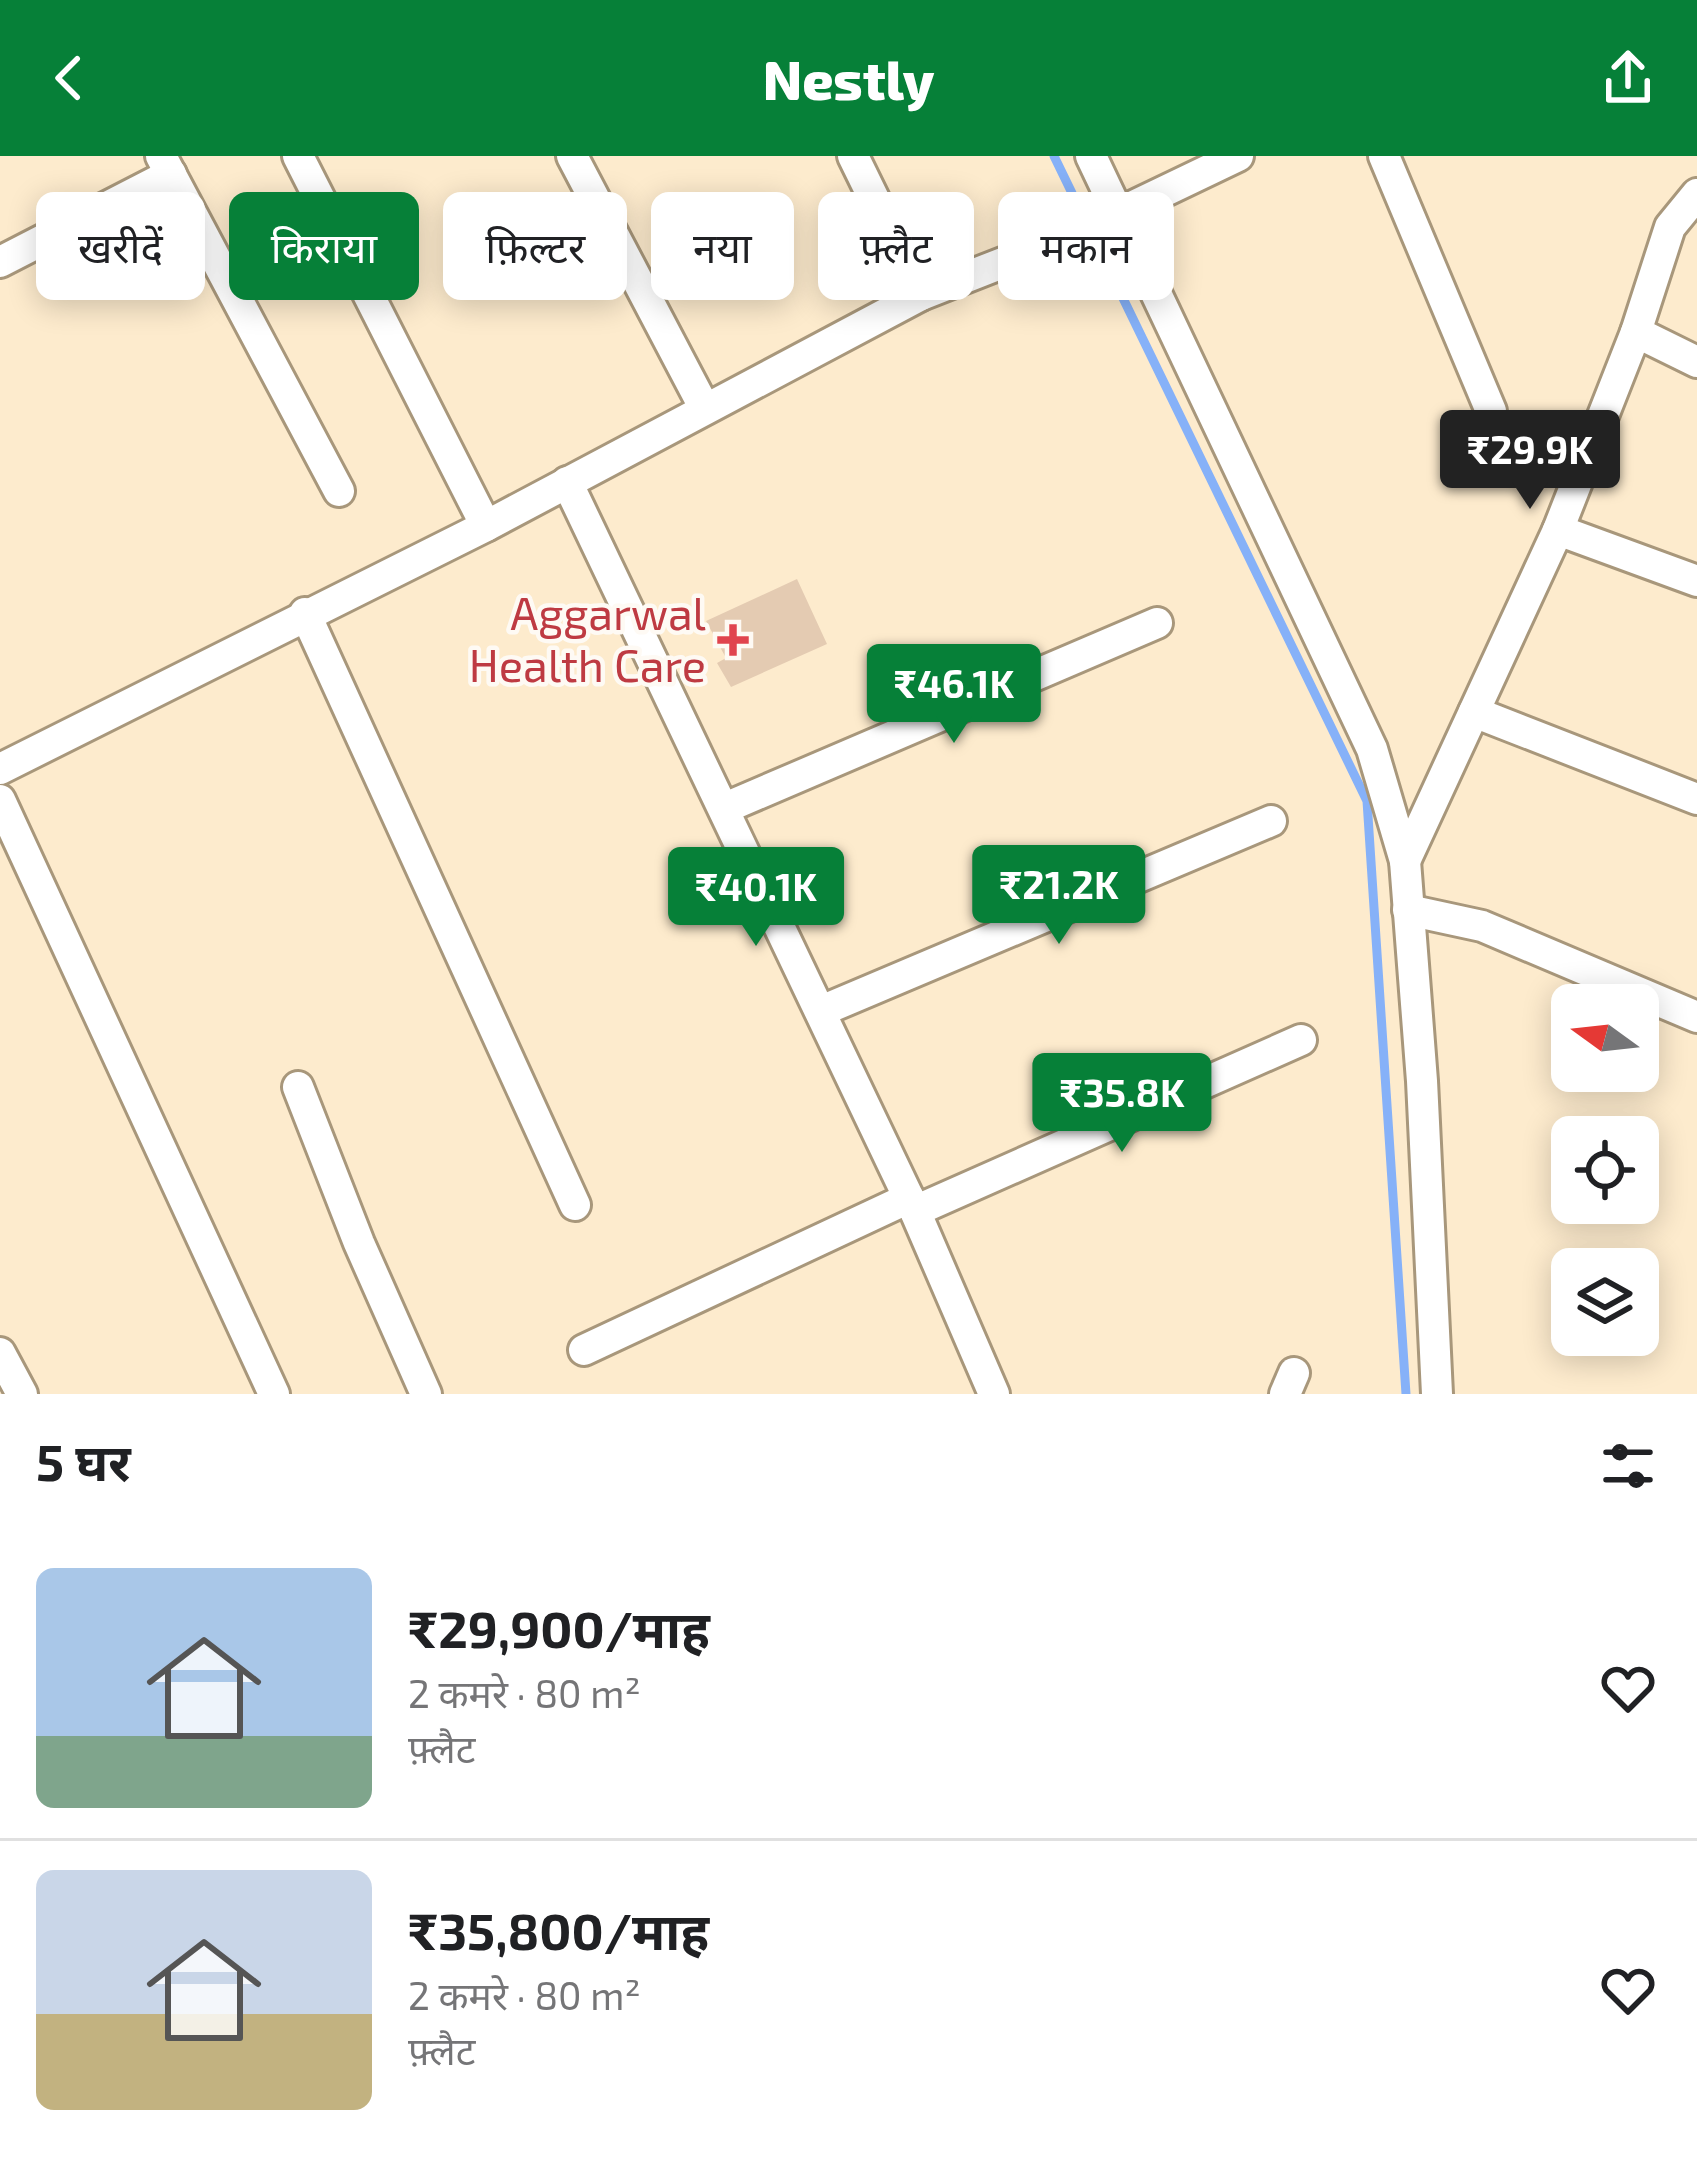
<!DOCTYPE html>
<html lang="hi">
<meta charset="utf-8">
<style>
:root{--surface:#fff;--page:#f6f6f6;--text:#202124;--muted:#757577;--line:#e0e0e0;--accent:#068038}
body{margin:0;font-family:"Exo 2","Noto Sans Devanagari",sans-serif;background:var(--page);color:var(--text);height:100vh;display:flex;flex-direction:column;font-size:45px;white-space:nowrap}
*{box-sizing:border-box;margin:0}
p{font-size:39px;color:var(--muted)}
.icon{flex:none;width:66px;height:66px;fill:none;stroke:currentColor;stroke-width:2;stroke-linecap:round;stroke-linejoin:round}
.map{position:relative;height:1238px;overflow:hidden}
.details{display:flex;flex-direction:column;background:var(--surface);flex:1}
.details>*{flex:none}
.top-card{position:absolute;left:36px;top:36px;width:1626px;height:108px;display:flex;gap:24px}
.needle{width:78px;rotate:285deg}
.buttons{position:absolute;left:1551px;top:828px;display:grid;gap:24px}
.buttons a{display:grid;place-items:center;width:108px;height:108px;border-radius:18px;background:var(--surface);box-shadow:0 6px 30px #0003;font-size:60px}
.price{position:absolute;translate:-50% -102px;padding:0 27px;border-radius:12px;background:var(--accent);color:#fff;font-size:39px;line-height:78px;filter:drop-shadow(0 3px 6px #0008)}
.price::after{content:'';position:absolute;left:50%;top:72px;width:36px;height:27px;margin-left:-18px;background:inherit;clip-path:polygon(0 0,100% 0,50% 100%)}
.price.active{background:#222;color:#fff}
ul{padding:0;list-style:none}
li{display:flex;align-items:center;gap:36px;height:300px;padding:0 36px}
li+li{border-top:3px solid var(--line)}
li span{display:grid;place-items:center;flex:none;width:336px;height:240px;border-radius:18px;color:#555}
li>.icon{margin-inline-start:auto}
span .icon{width:144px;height:144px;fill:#fffc;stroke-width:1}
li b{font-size:51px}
h2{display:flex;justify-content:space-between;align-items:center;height:144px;padding:0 36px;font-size:51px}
.tag{padding:0 42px;border-radius:18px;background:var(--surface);box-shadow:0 6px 30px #0003;font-size:42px;line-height:108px}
.tag.active{background:var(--accent);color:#fff}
header{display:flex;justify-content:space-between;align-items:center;height:156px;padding:0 36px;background:var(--accent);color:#fff;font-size:54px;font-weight:800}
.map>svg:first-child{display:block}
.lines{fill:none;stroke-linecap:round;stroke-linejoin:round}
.stream{stroke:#86b1f8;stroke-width:9}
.building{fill:#e4cbb2}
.minor-casing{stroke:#a8977b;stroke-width:36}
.minor{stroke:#fff;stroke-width:30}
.health-dot{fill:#e0444e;stroke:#fefaf4;stroke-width:4.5}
.labels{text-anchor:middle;stroke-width:9;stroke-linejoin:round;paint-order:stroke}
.health-label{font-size:45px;fill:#be3a42;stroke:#fefaf4;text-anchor:end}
</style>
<header><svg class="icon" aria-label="back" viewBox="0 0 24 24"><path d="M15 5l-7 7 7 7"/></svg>Nestly<svg class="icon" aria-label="share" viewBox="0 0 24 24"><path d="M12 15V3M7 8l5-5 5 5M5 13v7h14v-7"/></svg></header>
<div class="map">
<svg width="1697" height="1238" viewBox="0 0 1697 1238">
<rect width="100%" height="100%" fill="#fdebcd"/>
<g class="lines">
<polyline class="stream" points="1054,0 1367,645 1406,1238"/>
</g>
<polygon class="building" points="797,423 827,488 731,531 717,507 726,502 706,465"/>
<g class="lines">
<g class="minor-casing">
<g id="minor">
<polyline points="161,0 339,335"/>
<polyline points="298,0 486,370"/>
<polyline points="572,0 705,253"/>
<polyline points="853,0 921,139"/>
<polyline points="1091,0 1372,593 1405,705 1422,925 1437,1238"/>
<polyline points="1384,0 1491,255"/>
<polyline points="0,106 171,18"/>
<polyline points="1636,176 1697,206"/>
<polyline points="567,326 915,1055 994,1238"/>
<polyline points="1558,374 1697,425"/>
<polyline points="305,457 575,1049"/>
<polyline points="1474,556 1697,643"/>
<polyline points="0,613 486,370 921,139 1069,81 1238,0"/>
<polyline points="0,644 274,1238"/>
<polyline points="725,652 1157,467"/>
<polyline points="1405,705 1558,374 1636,176 1670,71 1697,38"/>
<polyline points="1408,754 1482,770 1697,861"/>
<polyline points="821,855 1271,665"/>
<polyline points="298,931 359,1087 426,1238"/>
<polyline points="915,1055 1301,884"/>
<polyline points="584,1194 909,1042"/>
<polyline points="0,1197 22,1238"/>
<polyline points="1285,1238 1294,1217"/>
</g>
</g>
<use href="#minor" class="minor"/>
</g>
<path class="health-dot" d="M727 466h12v12h12v12h-12v12h-12v-12h-12v-12h12z"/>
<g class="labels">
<g class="health-label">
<text x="706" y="474">Aggarwal<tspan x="706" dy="52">Health Care</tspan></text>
</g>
</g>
</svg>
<div class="buttons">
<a><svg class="needle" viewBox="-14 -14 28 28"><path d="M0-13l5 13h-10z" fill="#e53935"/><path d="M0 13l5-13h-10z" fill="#757577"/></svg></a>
<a><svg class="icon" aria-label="locate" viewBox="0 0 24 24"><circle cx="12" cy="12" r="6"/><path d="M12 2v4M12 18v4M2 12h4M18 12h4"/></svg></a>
<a><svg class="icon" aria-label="layers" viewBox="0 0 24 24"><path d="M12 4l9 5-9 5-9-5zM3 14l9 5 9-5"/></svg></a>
</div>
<b class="price active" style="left:1530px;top:356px">₹29.9K</b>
<b class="price" style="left:954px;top:590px">₹46.1K</b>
<b class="price" style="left:1059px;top:791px">₹21.2K</b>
<b class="price" style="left:756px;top:793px">₹40.1K</b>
<b class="price" style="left:1122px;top:999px">₹35.8K</b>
<div class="top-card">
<a class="tag">खरीदें</a>
<a class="tag active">किराया</a>
<a class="tag">फ़िल्टर</a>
<a class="tag">नया</a>
<a class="tag">फ़्लैट</a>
<a class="tag">मकान</a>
</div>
</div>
<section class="details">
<h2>5 घर<svg class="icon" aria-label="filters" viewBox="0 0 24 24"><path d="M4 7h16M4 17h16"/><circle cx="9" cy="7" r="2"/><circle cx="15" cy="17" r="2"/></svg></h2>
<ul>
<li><span style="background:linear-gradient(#a9c7e8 70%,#7fa58c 0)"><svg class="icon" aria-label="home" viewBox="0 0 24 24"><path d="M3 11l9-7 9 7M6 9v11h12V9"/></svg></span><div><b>₹29,900/माह</b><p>2 कमरे · 80 m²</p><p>फ़्लैट</p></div><svg class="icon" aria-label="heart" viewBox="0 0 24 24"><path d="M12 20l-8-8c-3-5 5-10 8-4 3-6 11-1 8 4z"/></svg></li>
<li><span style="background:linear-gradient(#c9d6e8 60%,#c2b280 0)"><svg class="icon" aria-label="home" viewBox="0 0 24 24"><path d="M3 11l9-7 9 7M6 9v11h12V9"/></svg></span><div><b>₹35,800/माह</b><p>2 कमरे · 80 m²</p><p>फ़्लैट</p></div><svg class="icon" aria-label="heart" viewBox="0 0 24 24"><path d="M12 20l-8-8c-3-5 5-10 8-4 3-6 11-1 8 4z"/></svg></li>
</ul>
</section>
